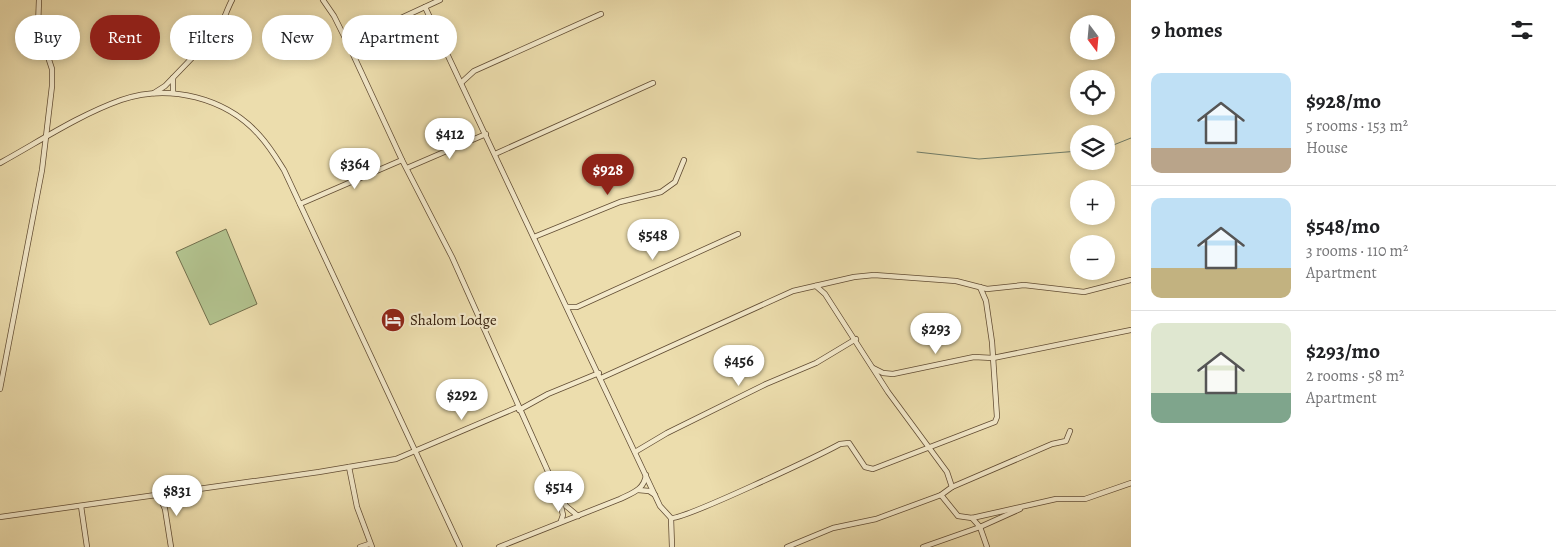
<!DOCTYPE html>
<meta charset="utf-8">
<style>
:root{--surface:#fff;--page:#f6f6f6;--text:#202124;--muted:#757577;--line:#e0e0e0;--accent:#8f2418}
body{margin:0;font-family:Alegreya,serif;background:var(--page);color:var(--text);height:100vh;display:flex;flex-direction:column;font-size:19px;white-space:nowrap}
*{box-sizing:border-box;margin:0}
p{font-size:16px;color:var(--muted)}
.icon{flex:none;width:28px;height:28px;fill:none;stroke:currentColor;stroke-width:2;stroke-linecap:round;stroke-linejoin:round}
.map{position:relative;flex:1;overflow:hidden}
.panel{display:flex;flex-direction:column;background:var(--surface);width:425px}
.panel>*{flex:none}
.banner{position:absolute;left:15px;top:15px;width:475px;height:45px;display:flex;gap:10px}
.needle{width:32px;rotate:164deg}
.controls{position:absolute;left:1070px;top:15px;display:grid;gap:10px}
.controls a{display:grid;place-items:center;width:45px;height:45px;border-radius:50%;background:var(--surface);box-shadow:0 2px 8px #0003;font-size:25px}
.price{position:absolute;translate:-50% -42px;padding:0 11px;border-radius:18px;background:#fff;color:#222;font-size:16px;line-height:32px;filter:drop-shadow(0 1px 2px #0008)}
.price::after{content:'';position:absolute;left:50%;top:30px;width:15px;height:11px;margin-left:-8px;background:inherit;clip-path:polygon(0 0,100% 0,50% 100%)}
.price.on{background:var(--accent);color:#fff}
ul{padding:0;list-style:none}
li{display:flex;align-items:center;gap:15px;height:125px;padding:0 20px}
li+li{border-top:1px solid var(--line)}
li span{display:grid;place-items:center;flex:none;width:140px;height:100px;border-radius:10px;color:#555}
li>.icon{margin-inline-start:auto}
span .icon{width:60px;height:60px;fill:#fffc;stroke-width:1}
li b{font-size:21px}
h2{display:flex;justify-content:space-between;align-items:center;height:60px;padding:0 20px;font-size:21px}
.pill{padding:0 18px;border-radius:22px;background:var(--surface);box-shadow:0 2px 8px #0003;font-size:18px;line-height:45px}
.pill.on{background:var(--accent);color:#fff}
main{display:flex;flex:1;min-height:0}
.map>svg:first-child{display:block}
.green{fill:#b2c28e;stroke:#726f4c}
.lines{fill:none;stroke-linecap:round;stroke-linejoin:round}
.stream{stroke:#707c68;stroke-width:1}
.minor-casing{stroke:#614c33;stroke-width:6}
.minor{stroke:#f3e9ca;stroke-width:4.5}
.labels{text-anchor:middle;stroke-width:4.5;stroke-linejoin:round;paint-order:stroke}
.poi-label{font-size:15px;fill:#331c0a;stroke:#f3e9ca;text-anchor:start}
</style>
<main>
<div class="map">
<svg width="1131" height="547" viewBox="0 0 1131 547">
<rect width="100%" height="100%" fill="#ecddad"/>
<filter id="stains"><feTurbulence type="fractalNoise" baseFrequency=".004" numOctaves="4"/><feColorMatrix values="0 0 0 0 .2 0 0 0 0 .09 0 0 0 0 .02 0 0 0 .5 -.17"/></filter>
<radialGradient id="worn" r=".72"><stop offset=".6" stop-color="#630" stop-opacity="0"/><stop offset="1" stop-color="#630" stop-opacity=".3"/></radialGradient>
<polygon class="green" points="226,229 257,304 210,325 176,252"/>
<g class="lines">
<g class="stream">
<polyline points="1106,148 1131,138"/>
<polyline points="917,152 979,159 1079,151"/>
</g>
<g class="minor-casing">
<g id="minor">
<polyline points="323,0 334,16 351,50 402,160 452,257 550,476 566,506 578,516"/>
<path d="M425,7l235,499 11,12c12,2 149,-63 169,-74l9,-1 16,24 8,2 122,-47 2,-5 -5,-75 -6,-41 -6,-14"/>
<polyline points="351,50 356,41 362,36 440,0"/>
<polyline points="462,82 474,71 601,14"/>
<path d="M154,93l11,-7 51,-53c7,-9 10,-22 16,-33"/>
<polyline points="173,93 173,78"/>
<polyline points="495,154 653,83"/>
<path d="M0,163c40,-22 79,-48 121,-63 48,-17 106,-2 139,36 10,11 17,23 24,34l176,377"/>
<polyline points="407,168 486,134"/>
<polyline points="300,204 402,160"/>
<polyline points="534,237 620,202 661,192 675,182 684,160"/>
<polyline points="816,286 825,294 888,392 947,472 952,487 941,495"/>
<polyline points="567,307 577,307 738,234"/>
<polyline points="873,368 883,373 893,374 974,357 993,358 1131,330"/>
<polyline points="601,378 793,291 854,277 874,275 956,281 987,289 1024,285 1084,292 1131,280"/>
<polyline points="0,389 42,170 52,86 52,69 38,26 39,0"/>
<polyline points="519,410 548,394 599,373"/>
<polyline points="635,452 667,433 766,384 816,363 856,339"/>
<polyline points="349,467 357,507 372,547"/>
<polyline points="952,487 1052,444 1066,441 1070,431"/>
<polyline points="638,490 649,491 655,495"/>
<polyline points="159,495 165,509 171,547"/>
<polyline points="559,498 563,515 561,521"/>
<polyline points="81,506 87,547"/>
<polyline points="0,517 319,472 396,459 518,407"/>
<polyline points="671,518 672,547"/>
<polyline points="972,518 980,527 987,547"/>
<polyline points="360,547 369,544"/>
<path d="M499,547l121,-48c12,-6 24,-9 26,-24"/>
<polyline points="787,547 833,528 876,519 941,495 958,516 972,518 1056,499 1085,499 1131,483"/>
<polyline points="923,547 980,527 1020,509"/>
</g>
</g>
<use href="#minor" class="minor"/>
</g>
<defs>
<g id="hotel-disc" transform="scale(1.25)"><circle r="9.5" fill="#8f2418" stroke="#f3e9ca"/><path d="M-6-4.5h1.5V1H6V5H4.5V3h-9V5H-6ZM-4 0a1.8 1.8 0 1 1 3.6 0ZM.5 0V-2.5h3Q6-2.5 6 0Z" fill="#fff"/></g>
</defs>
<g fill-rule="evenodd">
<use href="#hotel-disc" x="393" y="320"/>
</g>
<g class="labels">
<g class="poi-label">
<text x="410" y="325">Shalom Lodge</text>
</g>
</g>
<rect width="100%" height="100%" filter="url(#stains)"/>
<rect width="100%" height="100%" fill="url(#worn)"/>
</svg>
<div class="controls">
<a><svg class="needle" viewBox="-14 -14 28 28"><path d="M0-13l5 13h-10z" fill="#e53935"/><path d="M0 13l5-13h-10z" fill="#757577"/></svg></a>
<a><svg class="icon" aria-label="locate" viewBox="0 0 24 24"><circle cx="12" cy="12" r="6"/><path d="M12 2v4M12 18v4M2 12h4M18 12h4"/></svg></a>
<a><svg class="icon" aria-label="layers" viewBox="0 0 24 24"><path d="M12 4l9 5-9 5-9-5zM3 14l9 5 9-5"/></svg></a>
<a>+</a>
<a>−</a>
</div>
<b class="price" style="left:450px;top:160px">$412</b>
<b class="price" style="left:355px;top:190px">$364</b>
<b class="price on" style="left:608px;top:196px">$928</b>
<b class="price" style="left:653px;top:261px">$548</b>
<b class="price" style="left:936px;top:355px">$293</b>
<b class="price" style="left:739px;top:387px">$456</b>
<b class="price" style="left:462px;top:421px">$292</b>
<b class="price" style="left:559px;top:513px">$514</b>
<b class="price" style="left:177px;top:517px">$831</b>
<div class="banner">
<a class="pill">Buy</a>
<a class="pill on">Rent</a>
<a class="pill">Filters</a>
<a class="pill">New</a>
<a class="pill">Apartment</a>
</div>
</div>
<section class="panel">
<h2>9 homes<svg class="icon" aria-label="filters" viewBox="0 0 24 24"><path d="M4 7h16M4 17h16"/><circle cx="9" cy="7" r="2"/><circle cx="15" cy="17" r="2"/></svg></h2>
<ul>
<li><span style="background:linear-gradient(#bfe0f5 75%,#b9a48a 0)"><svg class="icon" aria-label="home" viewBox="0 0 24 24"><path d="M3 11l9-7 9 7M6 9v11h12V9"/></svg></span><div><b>$928/mo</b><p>5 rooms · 153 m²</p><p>House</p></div></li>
<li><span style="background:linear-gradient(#bfe0f5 70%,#c2b280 0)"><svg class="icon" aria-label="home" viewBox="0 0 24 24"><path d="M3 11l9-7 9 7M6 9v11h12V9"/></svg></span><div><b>$548/mo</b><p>3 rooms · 110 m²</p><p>Apartment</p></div></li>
<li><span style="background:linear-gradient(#dfe7d0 70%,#7fa58c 0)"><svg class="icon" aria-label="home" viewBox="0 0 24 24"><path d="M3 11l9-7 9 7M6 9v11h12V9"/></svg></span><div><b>$293/mo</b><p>2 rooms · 58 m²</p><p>Apartment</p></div></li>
</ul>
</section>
</main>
